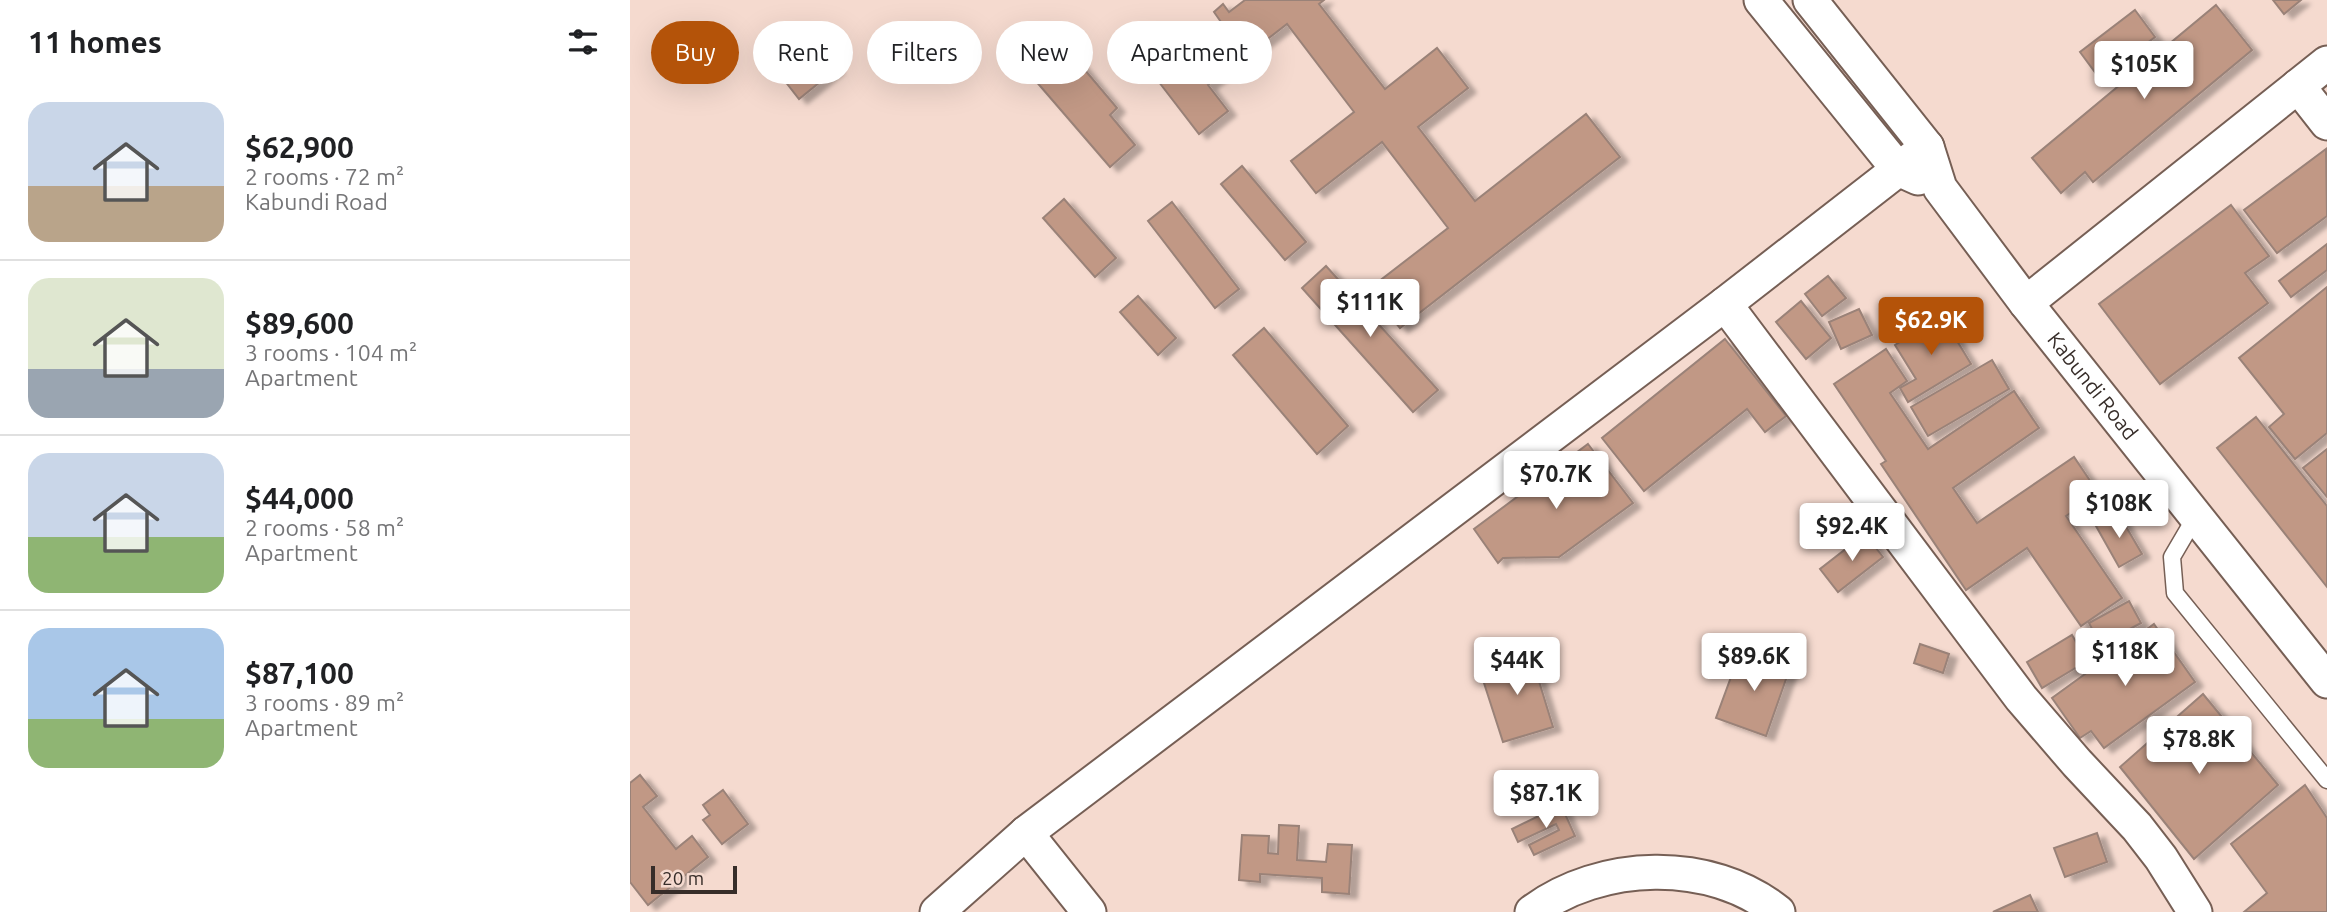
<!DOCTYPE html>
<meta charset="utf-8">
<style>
:root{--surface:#fff;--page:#f6f6f6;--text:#202124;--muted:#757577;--line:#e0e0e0;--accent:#b45309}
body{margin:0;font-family:Ubuntu,sans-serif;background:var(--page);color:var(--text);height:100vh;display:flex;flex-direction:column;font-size:26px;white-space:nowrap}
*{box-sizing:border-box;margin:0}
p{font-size:23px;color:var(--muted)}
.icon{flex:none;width:38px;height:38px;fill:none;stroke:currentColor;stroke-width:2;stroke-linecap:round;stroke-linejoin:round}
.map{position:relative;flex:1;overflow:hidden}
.side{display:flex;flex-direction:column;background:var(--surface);width:630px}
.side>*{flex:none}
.top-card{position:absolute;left:21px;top:21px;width:665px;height:63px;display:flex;gap:14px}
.scale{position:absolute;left:21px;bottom:18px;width:86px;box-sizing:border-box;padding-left:7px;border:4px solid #372d29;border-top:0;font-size:19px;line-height:24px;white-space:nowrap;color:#372d29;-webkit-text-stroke:5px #f5dacf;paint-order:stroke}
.price{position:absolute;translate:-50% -60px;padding:0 16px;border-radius:7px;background:#fff;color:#222;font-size:23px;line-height:46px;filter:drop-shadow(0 2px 4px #0008)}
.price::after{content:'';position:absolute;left:50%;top:42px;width:21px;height:16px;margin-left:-10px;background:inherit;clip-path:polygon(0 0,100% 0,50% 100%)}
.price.current{background:var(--accent);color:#fff}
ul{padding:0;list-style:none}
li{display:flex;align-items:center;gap:21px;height:175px;padding:0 28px}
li+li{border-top:2px solid var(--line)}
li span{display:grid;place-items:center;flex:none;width:196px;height:140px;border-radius:21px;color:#555}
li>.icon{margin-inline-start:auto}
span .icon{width:84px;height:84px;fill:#fffc;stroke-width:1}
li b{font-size:30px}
h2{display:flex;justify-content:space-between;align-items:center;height:84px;padding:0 28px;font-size:30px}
.tag{padding:0 24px;border-radius:32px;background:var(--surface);box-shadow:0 7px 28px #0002;font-size:24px;line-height:63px}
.tag.current{background:var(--accent);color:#fff}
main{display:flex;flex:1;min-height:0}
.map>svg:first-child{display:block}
.building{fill:#c19885;stroke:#9a8278;stroke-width:2;filter:url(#shadow)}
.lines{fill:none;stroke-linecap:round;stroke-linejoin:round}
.lane-casing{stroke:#765f55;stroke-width:19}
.street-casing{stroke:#765f55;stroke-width:37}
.lane{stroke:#fff;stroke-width:16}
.street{stroke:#fff;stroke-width:33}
.labels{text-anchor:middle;stroke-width:5;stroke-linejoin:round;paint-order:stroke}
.street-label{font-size:21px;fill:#372d29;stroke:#f5dacf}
</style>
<main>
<section class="side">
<h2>11 homes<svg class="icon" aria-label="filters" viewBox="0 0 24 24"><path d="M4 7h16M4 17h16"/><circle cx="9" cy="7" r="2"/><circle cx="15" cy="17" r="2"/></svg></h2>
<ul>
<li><span style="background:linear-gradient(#c9d6e8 60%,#b9a48a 0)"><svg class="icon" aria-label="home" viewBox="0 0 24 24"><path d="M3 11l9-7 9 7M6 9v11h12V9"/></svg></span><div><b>$62,900</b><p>2 rooms · 72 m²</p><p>Kabundi Road</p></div></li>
<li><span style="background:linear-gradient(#dfe7d0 65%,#9aa5b1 0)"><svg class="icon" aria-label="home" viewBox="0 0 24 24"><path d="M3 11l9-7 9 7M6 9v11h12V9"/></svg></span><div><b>$89,600</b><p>3 rooms · 104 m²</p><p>Apartment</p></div></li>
<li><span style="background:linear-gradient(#c9d6e8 60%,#8fb573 0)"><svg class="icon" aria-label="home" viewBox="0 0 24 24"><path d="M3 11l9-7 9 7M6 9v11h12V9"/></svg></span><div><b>$44,000</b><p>2 rooms · 58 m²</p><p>Apartment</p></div></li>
<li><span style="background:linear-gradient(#a9c7e8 65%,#8fb573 0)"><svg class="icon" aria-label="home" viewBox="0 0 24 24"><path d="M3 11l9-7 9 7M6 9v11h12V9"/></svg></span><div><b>$87,100</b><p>3 rooms · 89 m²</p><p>Apartment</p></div></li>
</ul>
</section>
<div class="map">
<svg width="1697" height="912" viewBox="0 0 1697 912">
<defs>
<filter id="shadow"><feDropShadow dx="8" dy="4.5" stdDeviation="2" flood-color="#0004"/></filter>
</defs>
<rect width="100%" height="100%" fill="#f5dacf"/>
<g class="building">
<polygon points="615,0 694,0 689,4 755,89 807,48 838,88 788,127 845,201 956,114 990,157 770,328 739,289 818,228 752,142 686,193 661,161 724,112 657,24 578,85 598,111 569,134 522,73 564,41 558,33 568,25 575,34 591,22 584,12 593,4 599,12"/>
<polygon points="1643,0 1671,0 1654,14"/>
<polygon points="1586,5 1622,50 1463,182 1455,172 1431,193 1402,158"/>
<polygon points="1505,10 1525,37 1470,79 1450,52"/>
<polygon points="174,29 206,69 169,99 151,76 163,67 149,49"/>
<polygon points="412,36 437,64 444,57 487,108 480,115 505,145 480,167 386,58"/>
<polygon points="1696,149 1697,216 1647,253 1614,210"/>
<polygon points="612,166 676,242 655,260 591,184"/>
<polygon points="434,199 486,258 465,277 413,218"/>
<polygon points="542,202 609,289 585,308 518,221"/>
<polygon points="1601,205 1639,256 1615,273 1638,303 1530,384 1469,304"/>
<polygon points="1697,244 1697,270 1661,297 1649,281"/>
<polygon points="696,266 808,390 783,412 672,288"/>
<polygon points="1198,276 1216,298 1192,316 1175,294"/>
<polygon points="1697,287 1697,433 1665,459 1639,427 1654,414 1609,358"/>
<polygon points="508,296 546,338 528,355 490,312"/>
<polygon points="1171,301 1201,338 1176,359 1146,322"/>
<polygon points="1229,309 1242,335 1211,349 1199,322"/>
<polygon points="1312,316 1341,364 1278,402 1270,388 1286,379 1265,345"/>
<polygon points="634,328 718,426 687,454 603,355"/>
<polygon points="1095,339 1156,416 1135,432 1117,409 1014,491 972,438"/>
<polygon points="1256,349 1277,381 1260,393 1298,449 1384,391 1409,428 1323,488 1347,523 1444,457 1469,494 1436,516 1492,598 1451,626 1397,548 1336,590 1251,464 1256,461 1204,384"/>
<polygon points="1362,360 1379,389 1298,436 1281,407"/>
<polygon points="1626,417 1697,506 1697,587 1587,448"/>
<polygon points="958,444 1003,503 929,557 873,558 868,563 844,529"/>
<polygon points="1697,449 1697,497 1673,468"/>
<polygon points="1488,513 1512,554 1489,567 1466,526"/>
<polygon points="1235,534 1253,557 1208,592 1190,569"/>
<polygon points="1499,601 1511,623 1470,645 1459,623"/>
<polygon points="1524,624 1565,682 1474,748 1461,731 1450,738 1422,698"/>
<polygon points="1442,635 1457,661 1412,688 1397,662"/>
<polygon points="887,641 895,668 904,665 923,727 873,742 853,680 877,673 869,647"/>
<polygon points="1290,644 1319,654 1313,673 1284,663"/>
<polygon points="1137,652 1162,662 1136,736 1086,718 1108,658 1132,666"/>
<polygon points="1573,694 1648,785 1564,859 1490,767"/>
<polygon points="10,775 27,796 13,807 46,849 62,836 78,857 18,905 0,882 0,783"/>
<polygon points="1675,785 1697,818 1697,912 1614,912 1637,893 1601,844"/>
<polygon points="93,790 118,824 92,844 73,820 80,815 73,805"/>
<polygon points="931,805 945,836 904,855 899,845 929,830 926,824 888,842 882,829"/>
<polygon points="649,825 669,826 667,860 696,862 698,844 722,845 719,894 692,892 692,878 630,874 630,882 609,880 612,835 639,836 638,853 648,854"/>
<polygon points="1467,833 1477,862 1435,877 1424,848"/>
<polygon points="1400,895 1408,912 1363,912"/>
</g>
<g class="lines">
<g class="lane-casing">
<polyline id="lane" points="1566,516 1542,557 1545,593 1697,780"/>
</g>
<g class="street-casing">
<g id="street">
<polyline points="1131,0 1268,169 1288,178"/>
<path id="s1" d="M1180,0l117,147 13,41 86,115 301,378"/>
<polyline points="1668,86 1697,123"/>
<polyline points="1396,303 1697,63"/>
<polyline points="1095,304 1391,698 1447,763 1507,827 1531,858 1565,912"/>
<polyline points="396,833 459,912"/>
<polyline points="307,912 396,833 1095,304 1297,147"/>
<path d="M902,912c68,-51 178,-55 246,0"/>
</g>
</g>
<use href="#lane" class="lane"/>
<use href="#street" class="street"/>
</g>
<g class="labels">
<g class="street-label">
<text dy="7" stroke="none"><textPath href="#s1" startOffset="481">Kabundi Road</textPath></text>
</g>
</g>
</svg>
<div class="scale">20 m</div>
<b class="price" style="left:1514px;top:101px">$105K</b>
<b class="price" style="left:740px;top:339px">$111K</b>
<b class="price current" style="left:1301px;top:357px">$62.9K</b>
<b class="price" style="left:926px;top:511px">$70.7K</b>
<b class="price" style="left:1489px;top:540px">$108K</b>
<b class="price" style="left:1222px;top:563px">$92.4K</b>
<b class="price" style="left:1495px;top:688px">$118K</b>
<b class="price" style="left:1124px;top:693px">$89.6K</b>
<b class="price" style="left:887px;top:697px">$44K</b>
<b class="price" style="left:1569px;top:776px">$78.8K</b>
<b class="price" style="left:916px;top:830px">$87.1K</b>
<div class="top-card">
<a class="tag current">Buy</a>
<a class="tag">Rent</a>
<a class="tag">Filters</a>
<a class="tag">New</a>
<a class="tag">Apartment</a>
</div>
</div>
</main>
